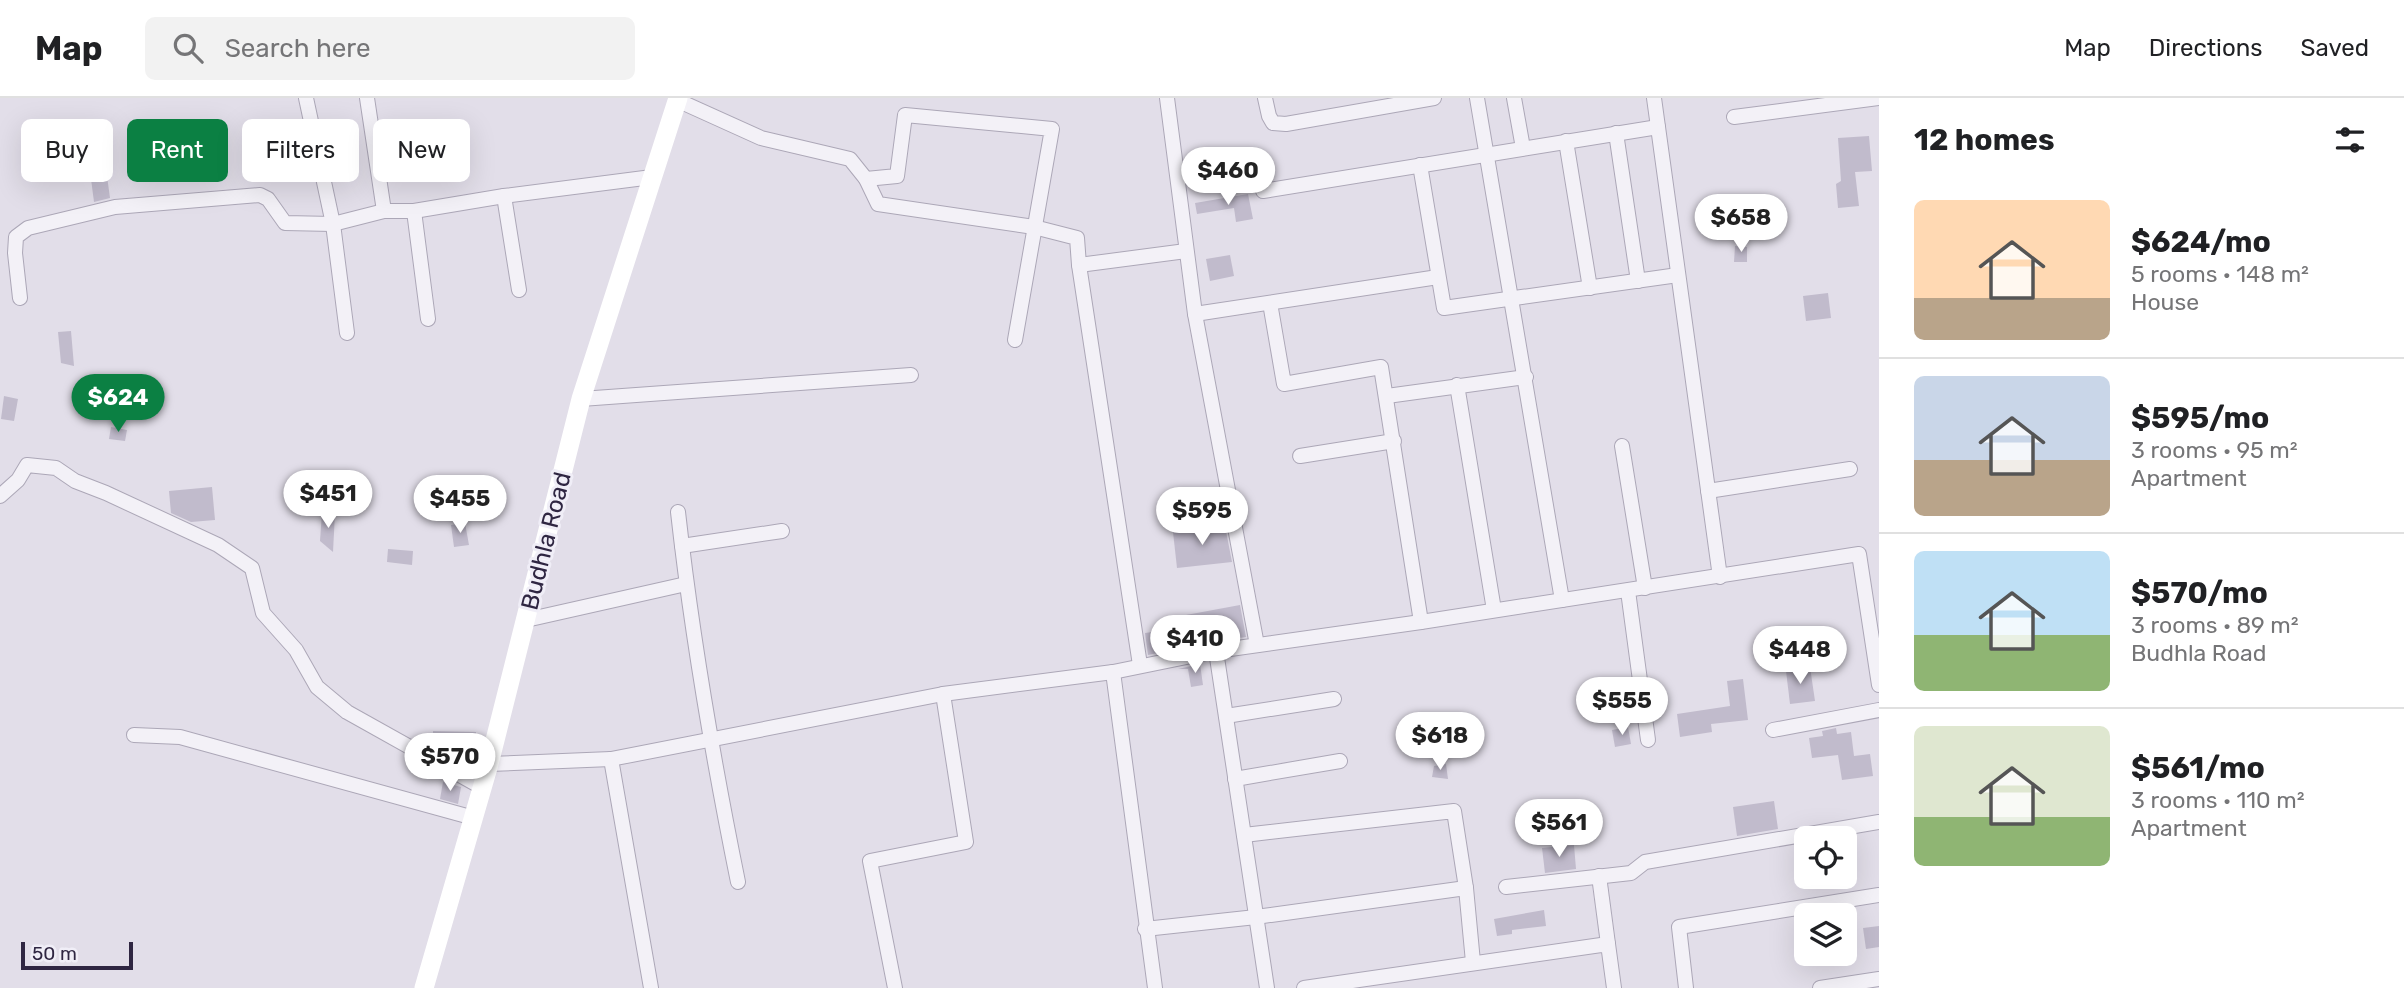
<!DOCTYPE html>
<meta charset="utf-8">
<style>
:root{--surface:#fff;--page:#f2f2f2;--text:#202124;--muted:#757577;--line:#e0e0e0;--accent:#0b8043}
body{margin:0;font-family:Rubik,sans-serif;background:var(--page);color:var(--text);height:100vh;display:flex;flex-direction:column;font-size:26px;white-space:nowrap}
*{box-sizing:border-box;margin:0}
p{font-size:23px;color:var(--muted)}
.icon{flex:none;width:38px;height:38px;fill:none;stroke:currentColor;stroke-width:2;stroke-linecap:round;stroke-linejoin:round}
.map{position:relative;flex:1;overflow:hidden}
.side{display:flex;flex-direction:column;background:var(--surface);width:525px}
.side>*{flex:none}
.hud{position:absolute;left:21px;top:21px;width:665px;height:63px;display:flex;gap:14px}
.tools{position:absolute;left:1794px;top:728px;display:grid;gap:14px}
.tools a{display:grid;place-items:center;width:63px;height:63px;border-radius:10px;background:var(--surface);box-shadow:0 7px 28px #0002;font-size:35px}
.scale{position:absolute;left:21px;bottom:18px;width:112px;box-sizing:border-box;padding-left:7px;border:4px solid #2f2642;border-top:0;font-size:19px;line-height:24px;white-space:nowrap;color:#2f2642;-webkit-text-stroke:5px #f0eef7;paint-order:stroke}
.price{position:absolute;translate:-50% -60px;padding:0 16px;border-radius:24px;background:#fff;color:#222;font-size:23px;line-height:46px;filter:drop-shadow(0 2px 4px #0008)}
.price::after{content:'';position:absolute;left:50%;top:42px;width:21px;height:16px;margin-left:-10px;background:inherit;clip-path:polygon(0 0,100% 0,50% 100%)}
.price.active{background:var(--accent);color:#fff}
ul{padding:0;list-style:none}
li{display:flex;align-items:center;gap:21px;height:175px;padding:0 35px}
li+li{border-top:2px solid var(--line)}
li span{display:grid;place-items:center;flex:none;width:196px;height:140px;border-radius:10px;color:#555}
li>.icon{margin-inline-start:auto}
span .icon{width:84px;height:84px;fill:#fffc;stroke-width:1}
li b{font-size:30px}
h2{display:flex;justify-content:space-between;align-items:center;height:84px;padding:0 35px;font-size:30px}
.pill{padding:0 24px;border-radius:10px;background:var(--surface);box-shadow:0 7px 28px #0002;font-size:24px;line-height:63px}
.pill.active{background:var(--accent);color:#fff}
header{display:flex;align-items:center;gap:42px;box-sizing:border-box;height:98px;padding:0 35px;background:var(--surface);border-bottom:2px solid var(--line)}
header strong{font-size:33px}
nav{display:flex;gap:38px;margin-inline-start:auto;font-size:24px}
.search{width:490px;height:63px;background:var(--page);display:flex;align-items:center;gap:18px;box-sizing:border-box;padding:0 24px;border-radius:10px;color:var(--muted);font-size:26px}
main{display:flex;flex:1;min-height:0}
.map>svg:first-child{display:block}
.building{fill:#c1bbcc}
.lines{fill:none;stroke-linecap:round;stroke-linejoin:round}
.minor-casing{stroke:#aca7b7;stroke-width:16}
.minor{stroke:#f3f1f7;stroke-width:14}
.secondary{stroke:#fff;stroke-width:19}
.labels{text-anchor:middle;stroke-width:6;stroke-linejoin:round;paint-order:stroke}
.street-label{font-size:24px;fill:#2f2642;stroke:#f0eef7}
</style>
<header>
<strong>Map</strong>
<div class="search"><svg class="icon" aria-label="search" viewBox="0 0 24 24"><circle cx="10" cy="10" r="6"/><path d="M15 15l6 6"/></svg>Search here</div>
<nav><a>Map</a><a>Directions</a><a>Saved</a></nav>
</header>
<main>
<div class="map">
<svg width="1879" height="890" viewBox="0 0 1879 890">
<rect width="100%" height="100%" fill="#e2dee9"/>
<g class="building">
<polygon points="1869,38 1872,73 1855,74 1859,108 1838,110 1836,86 1841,83 1838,40"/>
<polygon points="107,78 110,100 94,104 91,81"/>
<polygon points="1248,96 1253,121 1236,124 1234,110 1197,116 1195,105"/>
<polygon points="1735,148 1747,149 1747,164 1734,164"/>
<polygon points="1230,157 1234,178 1210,183 1206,161"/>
<polygon points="1828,195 1831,220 1806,223 1803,198"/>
<polygon points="71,233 74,268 61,265 58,234"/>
<polygon points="4,298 18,301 14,323 1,321"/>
<polygon points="111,329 127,332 125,343 109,341"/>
<polygon points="212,389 215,422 191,424 171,415 169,393"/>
<polygon points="322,414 335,415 333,454 320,443"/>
<polygon points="465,425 469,447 454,449 451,427"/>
<polygon points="1225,428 1232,464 1177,470 1173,434"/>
<polygon points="388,451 413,453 412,467 387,464"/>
<polygon points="1240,507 1246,539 1224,542 1201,539 1202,546 1148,557 1145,535 1188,529 1186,517"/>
<polygon points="1200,566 1203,587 1191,589 1188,571 1178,571"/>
<polygon points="1810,569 1815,603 1790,606 1786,573"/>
<polygon points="1743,581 1748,622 1711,626 1712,634 1680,639 1677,616 1730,608 1727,583"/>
<polygon points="1628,629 1631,646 1615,649 1612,632"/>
<polygon points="1836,630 1837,636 1851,634 1854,658 1870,656 1873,678 1842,682 1838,657 1812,660 1809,640 1823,638 1822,633"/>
<polygon points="433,633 476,634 475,657 442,656 433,651"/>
<polygon points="1446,666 1448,681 1432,679 1434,668"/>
<polygon points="443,684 461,689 458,706 440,701"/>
<polygon points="1774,703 1778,731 1737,738 1733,709"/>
<polygon points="1574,747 1576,771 1545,775 1542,750"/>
<polygon points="1544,812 1546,828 1512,832 1512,836 1497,838 1494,821"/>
<polygon points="1879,828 1879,849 1866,851 1863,830"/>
</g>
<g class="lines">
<g class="minor-casing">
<g id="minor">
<polyline points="306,0 333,126 347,235"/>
<polyline points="367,0 384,113"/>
<polyline points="1167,0 1195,216 1257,547"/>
<polyline points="1265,0 1269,18 1273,25 1286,26 1434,0"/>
<polyline points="1477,0 1562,502"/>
<polyline points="1514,0 1523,50"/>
<polyline points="1654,0 1720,479"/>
<polyline points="677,2 761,40 850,61 866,81 878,106 1034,129 1077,140 1079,167 1140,567"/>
<polyline points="1734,19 1879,0"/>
<polyline points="1616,35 1638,183"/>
<polyline points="1566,43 1590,190"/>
<polyline points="1420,67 1444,210 1678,177"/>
<polyline points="866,81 897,78 905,17 1052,31 1015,242"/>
<polyline points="1263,93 1658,29"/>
<polyline points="504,98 519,192"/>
<polyline points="414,113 428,221"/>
<polyline points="1079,167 1186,153"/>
<polyline points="20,200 15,155 16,139 28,130 115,109 260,97 268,101 285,125 333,126 384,113 414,113 504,98 652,79"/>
<polyline points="1270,205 1284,286 1381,269 1421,524"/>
<polyline points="1195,216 1438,179"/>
<polyline points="1457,287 1494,512"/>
<polyline points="1387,298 1526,279"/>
<polyline points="581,301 911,277"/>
<polyline points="1622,348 1645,490"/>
<polyline points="1300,358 1394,343"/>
<polyline points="1708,393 1850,371"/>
<polyline points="0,398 18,382 27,367 56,370 75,383 106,395 218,447 252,470 263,515 296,552 317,589 347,614 483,690"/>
<path d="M678,414c14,125 35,247 60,370"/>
<polyline points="682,448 782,433"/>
<polyline points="1628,493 1648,642"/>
<polyline points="526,522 686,486"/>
<polyline points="1216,553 1267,890"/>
<polyline points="1113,574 1155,890"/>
<polyline points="1226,618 1334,601"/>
<polyline points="1773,632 1879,612"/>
<polyline points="134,637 180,639 474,720"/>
<polyline points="611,661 651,890"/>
<polyline points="489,666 611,661 943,596 1113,574 1216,553 1421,524 1859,456 1879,587"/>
<polyline points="1235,681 1340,663"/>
<polyline points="1244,737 1454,713 1466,790 1473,864"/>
<polyline points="1599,778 1608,846"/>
<polyline points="1506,789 1631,775 1645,764 1879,724"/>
<polyline points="1145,831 1256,819 1466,790"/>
<polyline points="895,890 870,763 966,744 943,596"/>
<polyline points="1304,890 1608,846 1614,890"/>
<polyline points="1686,890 1679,829 1879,797"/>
<polyline points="1820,890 1879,881"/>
</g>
</g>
<use href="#minor" class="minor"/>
<polyline class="secondary" points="424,890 489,666 581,301 678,0"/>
</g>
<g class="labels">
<g class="street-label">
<text transform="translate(546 443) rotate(-76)" y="8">Budhla Road</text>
</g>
</g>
</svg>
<div class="tools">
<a><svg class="icon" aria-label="locate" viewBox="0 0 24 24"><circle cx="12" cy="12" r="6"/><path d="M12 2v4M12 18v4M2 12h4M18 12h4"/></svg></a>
<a><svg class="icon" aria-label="layers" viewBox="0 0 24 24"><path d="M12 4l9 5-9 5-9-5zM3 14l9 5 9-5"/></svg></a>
</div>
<div class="scale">50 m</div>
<b class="price" style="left:1228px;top:109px">$460</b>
<b class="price" style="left:1741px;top:156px">$658</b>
<b class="price active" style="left:118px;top:336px">$624</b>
<b class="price" style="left:328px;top:432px">$451</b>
<b class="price" style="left:460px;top:437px">$455</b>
<b class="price" style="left:1202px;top:449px">$595</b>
<b class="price" style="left:1195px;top:577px">$410</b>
<b class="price" style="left:1800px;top:588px">$448</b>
<b class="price" style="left:1622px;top:639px">$555</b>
<b class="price" style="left:1440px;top:674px">$618</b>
<b class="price" style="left:450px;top:695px">$570</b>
<b class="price" style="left:1559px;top:761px">$561</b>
<div class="hud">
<a class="pill">Buy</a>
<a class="pill active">Rent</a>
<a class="pill">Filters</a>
<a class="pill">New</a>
</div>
</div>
<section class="side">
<h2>12 homes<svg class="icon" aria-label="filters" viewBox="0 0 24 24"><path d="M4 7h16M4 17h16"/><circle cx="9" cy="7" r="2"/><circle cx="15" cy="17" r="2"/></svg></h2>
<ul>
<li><span style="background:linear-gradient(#ffd9b3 70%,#b9a48a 0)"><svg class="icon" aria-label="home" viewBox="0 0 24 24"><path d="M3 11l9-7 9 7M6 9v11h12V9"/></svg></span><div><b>$624/mo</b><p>5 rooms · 148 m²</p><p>House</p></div></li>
<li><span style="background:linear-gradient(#c9d6e8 60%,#b9a48a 0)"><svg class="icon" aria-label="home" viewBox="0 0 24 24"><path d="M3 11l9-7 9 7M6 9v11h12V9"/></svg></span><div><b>$595/mo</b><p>3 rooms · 95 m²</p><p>Apartment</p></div></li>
<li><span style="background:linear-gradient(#bfe0f5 60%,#8fb573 0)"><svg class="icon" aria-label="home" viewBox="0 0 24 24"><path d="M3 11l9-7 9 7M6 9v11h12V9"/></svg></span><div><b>$570/mo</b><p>3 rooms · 89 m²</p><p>Budhla Road</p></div></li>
<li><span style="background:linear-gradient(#dfe7d0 65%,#8fb573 0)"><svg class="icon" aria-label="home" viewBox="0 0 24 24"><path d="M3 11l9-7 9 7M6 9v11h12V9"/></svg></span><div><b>$561/mo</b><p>3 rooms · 110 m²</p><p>Apartment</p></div></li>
</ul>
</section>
</main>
